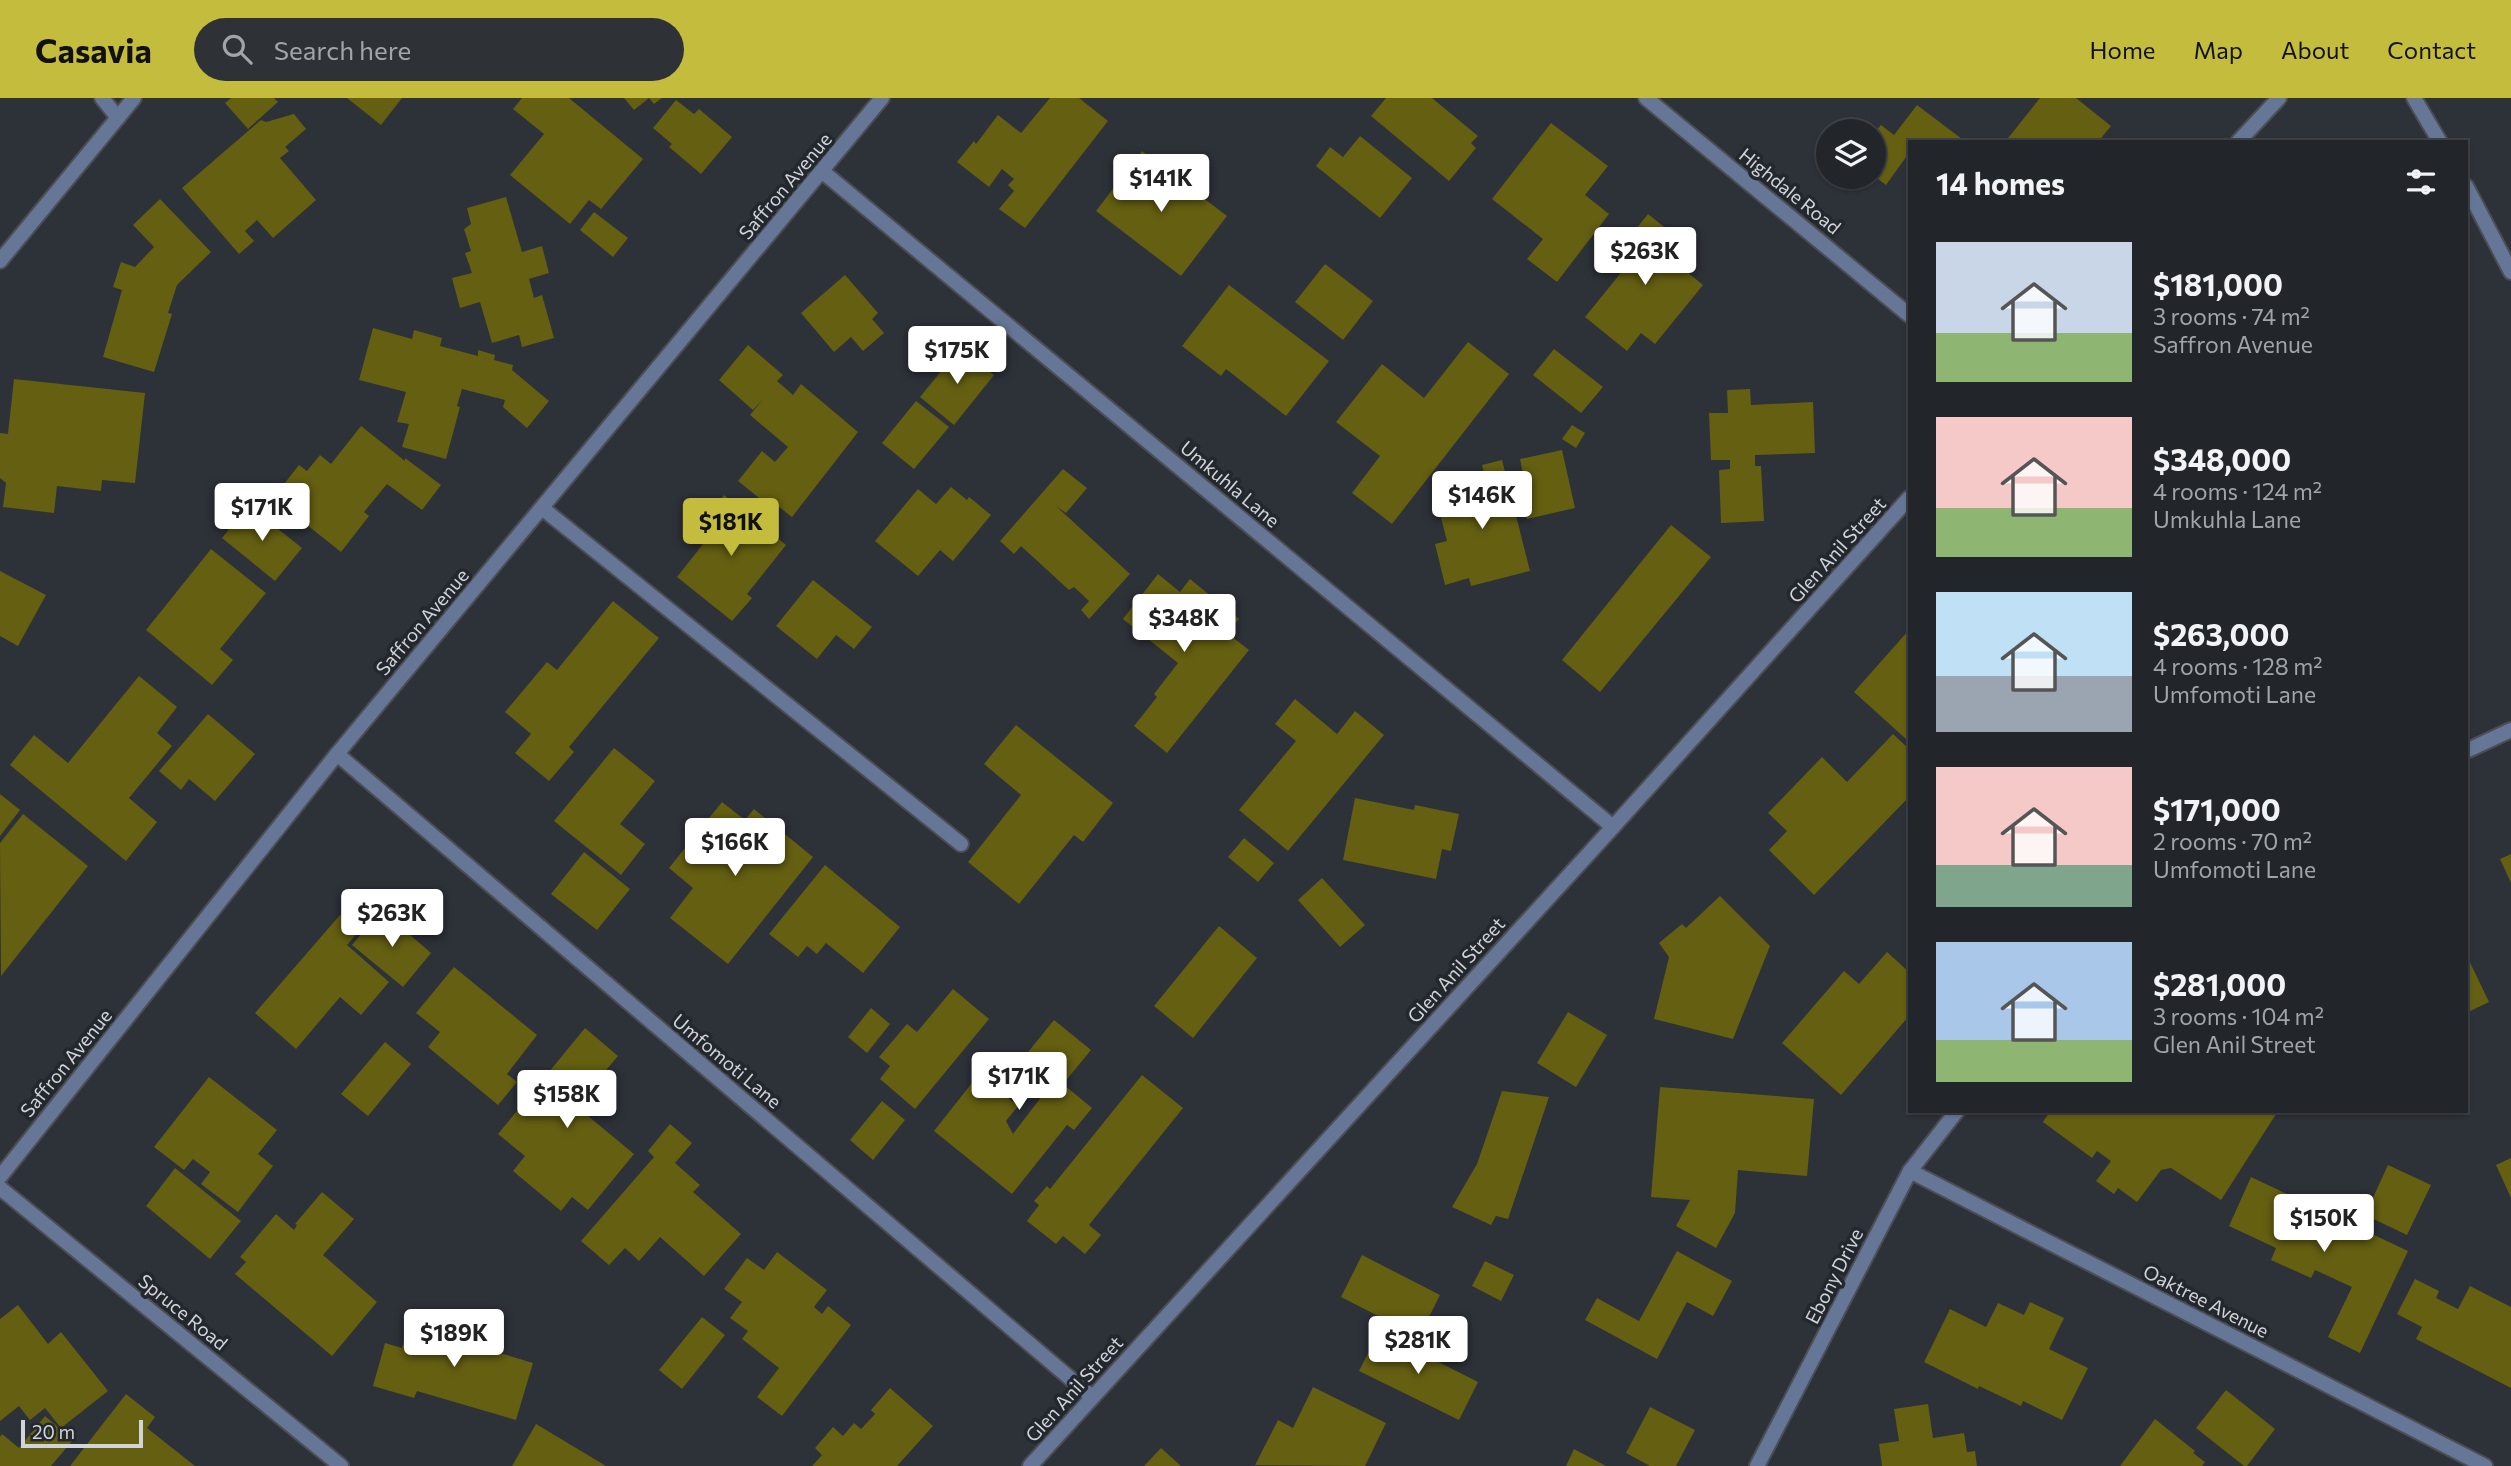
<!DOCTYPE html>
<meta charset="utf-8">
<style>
:root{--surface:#22252a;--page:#2e3136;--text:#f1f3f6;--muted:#a2a5a8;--line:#3f4247;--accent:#c4bc3d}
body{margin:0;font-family:Commissioner,sans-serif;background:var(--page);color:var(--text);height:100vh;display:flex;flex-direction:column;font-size:26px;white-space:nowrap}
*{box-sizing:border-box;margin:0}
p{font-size:23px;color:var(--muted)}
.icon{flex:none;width:38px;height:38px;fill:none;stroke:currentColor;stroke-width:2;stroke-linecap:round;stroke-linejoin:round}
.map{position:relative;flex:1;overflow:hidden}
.drawer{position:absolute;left:1908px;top:42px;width:560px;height:973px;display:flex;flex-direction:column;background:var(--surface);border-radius:0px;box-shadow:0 2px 5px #0004,0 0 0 2px var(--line)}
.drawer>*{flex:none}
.buttons{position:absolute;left:1816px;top:21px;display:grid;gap:14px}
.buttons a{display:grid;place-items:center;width:70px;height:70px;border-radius:50%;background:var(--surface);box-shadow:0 2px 5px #0004,0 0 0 2px var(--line);font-size:35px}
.scale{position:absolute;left:21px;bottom:18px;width:122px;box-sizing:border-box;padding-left:7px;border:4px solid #d1d4d9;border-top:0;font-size:19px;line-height:24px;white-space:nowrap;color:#d1d4d9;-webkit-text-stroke:5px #23272e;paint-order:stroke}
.price{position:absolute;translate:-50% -60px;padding:0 16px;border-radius:7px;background:#fff;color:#222;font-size:23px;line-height:46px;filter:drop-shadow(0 2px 4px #0008)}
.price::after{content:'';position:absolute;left:50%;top:42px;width:21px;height:16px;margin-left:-10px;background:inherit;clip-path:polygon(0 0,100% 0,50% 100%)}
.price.selected{background:var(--accent);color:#111}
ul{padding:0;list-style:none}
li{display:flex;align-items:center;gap:21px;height:175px;padding:0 28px}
li span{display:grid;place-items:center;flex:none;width:196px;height:140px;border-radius:0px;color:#555}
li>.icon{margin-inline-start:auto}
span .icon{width:84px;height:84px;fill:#fffc;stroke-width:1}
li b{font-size:30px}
h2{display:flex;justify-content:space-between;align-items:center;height:84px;padding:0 28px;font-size:30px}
header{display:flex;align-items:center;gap:42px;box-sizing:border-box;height:98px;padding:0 35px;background:var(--accent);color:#111}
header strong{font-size:33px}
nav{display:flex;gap:38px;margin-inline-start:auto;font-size:24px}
.search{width:490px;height:63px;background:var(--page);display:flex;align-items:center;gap:18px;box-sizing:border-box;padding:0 24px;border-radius:38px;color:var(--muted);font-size:26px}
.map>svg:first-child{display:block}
.building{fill:#645f11}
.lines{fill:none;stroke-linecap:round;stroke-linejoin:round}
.service-casing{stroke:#4b4e55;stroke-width:18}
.minor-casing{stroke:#4b4e55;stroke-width:18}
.service{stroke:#667696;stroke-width:14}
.minor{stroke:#667696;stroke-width:14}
.labels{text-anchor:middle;stroke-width:7;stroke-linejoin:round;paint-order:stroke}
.street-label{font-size:19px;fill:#d1d4d9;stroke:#23272e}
</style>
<header>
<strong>Casavia</strong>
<div class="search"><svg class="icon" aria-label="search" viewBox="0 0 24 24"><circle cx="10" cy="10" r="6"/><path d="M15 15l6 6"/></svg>Search here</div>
<nav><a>Home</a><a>Map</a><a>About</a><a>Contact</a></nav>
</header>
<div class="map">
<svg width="2511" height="1368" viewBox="0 0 2511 1368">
<rect width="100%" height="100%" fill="#2d3138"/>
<g class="building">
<polygon points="231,0 274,0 278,4 248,31 225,5"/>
<polygon points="347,0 402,0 381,27"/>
<polygon points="522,0 569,0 643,61 601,111 589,102 570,126 510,77 544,36 513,11"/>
<polygon points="624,0 662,0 654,6 649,0 634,12"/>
<polygon points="1050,0 1079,0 1108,23 1025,130 999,111 1014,93 1008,87 1014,81 1002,71 989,89 957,64 974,43 976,46 998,17 1021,35"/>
<polygon points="1386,0 1432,0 1478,38 1471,45 1476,50 1449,83 1371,18"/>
<polygon points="2040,0 2076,0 2111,28 2098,44 2005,44"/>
<polygon points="676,2 694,16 699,11 732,39 701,76 669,49 672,46 653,30"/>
<polygon points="1917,7 1966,44 1909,44 1909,55 1886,87 1874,78 1874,35 1881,27 1894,37"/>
<polygon points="294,16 306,31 285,49 289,53 280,60 316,102 273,140 257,122 245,133 254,143 239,156 182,90 261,22 266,24"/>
<polygon points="1551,25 1608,68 1585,97 1609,116 1557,184 1527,161 1543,141 1492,101"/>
<polygon points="1360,38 1412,80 1380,120 1316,68 1330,49 1343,59"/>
<polygon points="1142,53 1227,118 1181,178 1096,113"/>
<polygon points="506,99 522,154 542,148 549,175 529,181 534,200 542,197 554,240 522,249 519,237 492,245 480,204 460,210 452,180 472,175 465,155 471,153 464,131 471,126 467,110"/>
<polygon points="160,101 211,154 177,187 168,215 172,216 154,274 103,259 122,192 113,189 121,164 135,169 154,149 133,127"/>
<polygon points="594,114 628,140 613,159 580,132"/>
<polygon points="1648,116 1689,149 1676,165 1703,187 1655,246 1641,235 1627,253 1585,219 1624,171 1612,161"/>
<polygon points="1325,166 1373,203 1343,242 1295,204"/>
<polygon points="845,177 878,215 872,221 884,235 863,253 851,239 834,254 801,215"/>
<polygon points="1229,187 1329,263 1286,318 1226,271 1221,278 1182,248"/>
<polygon points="373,230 412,241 414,232 442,240 440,248 478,258 478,252 495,257 494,262 513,267 512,272 549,303 527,330 503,309 505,302 462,291 457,308 460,309 446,361 402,349 409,326 397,324 406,294 359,282"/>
<polygon points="1468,244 1509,276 1392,426 1352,395 1380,358 1336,324 1382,266 1424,300"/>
<polygon points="748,247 783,277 777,283 793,297 801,286 858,334 792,419 779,409 775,413 738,383 762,353 775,364 788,349 750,317 764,300 753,312 719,282"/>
<polygon points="960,250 994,277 954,327 920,299"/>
<polygon points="1554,251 1603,289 1581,315 1533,277"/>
<polygon points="14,281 145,295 135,385 102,382 101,393 57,388 54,415 3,409 6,385 0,380 0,335 8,336"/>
<polygon points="1750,291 1751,307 1813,304 1815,355 1755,357 1755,368 1761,368 1764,423 1721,425 1719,372 1730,371 1730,362 1711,362 1709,315 1728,315 1727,292"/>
<polygon points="916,303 949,329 914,371 882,345"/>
<polygon points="1572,327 1585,335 1576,350 1562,341"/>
<polygon points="361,328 405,363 405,360 441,387 422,412 387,386 364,414 369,418 341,454 273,400 299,367 307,373 320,357 331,366"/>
<polygon points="1562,352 1575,410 1527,421 1519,383 1524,381 1520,361"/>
<polygon points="1502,362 1530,473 1471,488 1469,480 1445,487 1435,446 1447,443 1437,404 1461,398 1457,385 1485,378 1482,367"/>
<polygon points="1063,371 1087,390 1066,415 1056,408 1130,476 1089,521 1081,512 1089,503 1074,489 1069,492 1021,448 1014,456 1000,443"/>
<polygon points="951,389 967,402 969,399 991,417 953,463 940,452 918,478 875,443 918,391 936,406"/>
<polygon points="724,397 786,447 747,496 752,500 732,523 677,479 711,436 700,427"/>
<polygon points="248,407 302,450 275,483 222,440"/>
<polygon points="1671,427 1711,459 1600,594 1562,562"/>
<polygon points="211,451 266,495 220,551 233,562 212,587 146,532"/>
<polygon points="0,473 46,497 18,548 0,538"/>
<polygon points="1158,476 1180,494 1190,481 1239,521 1227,535 1249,552 1167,655 1134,628 1157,599 1154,596 1178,565 1123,521"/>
<polygon points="813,482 872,529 854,551 836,537 817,561 776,528"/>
<polygon points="613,503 659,540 569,649 574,654 549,683 515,655 531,636 505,614 547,564 557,572"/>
<polygon points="1909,532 1909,637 1906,641 1854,594"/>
<polygon points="139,578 177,609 157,635 172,648 129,700 157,724 126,763 10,667 34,637 68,665"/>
<polygon points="1295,601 1337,636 1355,613 1384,637 1288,753 1239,712 1296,643 1275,626"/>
<polygon points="208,616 255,656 215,703 189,681 181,692 159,673"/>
<polygon points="1016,627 1113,705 1083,744 1074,737 1019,806 968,764 1021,697 984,666"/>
<polygon points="1893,636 1909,651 1909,699 1814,797 1769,752 1787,733 1768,715 1822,659 1847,684"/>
<polygon points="614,650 655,683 620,726 645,746 621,777 554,723"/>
<polygon points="0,696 20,712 0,738"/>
<polygon points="1355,700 1414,712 1415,707 1459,716 1451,753 1442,751 1436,781 1343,762"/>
<polygon points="722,704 745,722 754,711 813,759 728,866 670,820 693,790 669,770"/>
<polygon points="23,716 88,768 1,878 0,745"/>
<polygon points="1244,740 1274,765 1258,784 1228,759"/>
<polygon points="584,754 630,791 597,832 551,796"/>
<polygon points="2511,756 2511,785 2500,761"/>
<polygon points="825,767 900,829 863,875 826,845 817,856 807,848 798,859 769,836"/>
<polygon points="1322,780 1365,827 1340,849 1298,802"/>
<polygon points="1720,798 1770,848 1733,941 1654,921 1669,859 1659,845 1682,826 1686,830"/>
<polygon points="381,812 431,855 403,889 352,847"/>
<polygon points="340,817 359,833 347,847 389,884 361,917 340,899 296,951 255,915"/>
<polygon points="1219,828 1257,860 1193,940 1154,908"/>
<polygon points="1887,854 1909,874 1909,918 1841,997 1782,945 1844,873 1859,886"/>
<polygon points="2466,856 2489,904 2466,915"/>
<polygon points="454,869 537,937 507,976 517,984 498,1007 428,949 440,934 416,915"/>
<polygon points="953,891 989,921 915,1011 880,981 890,968 879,959 907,926 917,934"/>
<polygon points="871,910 890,926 867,955 848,939"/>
<polygon points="1568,914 1607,937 1576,989 1537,965"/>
<polygon points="1054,922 1091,952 1063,986 1092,1010 1074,1032 1067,1027 1012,1096 934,1033 979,976 1018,1008 1006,1023 1013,1036 1042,998 1012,974"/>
<polygon points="585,930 618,958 576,1008 634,1056 588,1112 572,1099 561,1113 513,1073 525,1058 498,1036"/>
<polygon points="385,944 411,966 368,1018 341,996"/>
<polygon points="1142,977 1183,1010 1089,1127 1101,1137 1085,1156 1063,1138 1056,1146 1027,1123 1039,1107 1034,1103 1047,1088 1050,1091"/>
<polygon points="209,979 277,1032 258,1056 273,1068 238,1114 201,1086 210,1074 193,1061 184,1072 154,1049"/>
<polygon points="1660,989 1814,1001 1807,1078 1738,1072 1735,1115 1716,1150 1676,1128 1690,1102 1651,1099"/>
<polygon points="1502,993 1549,999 1508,1121 1496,1118 1491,1127 1452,1109 1477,1066"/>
<polygon points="882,1003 905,1022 873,1062 850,1042"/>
<polygon points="2050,1013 2278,1013 2221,1102 2171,1070 2161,1072 2137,1104 2118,1090 2114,1096 2096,1083 2111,1063 2097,1053 2092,1060 2043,1024"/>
<polygon points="670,1026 692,1045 675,1065 700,1087 693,1094 741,1136 704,1178 660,1139 639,1163 625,1150 609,1167 581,1143 654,1059 648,1053"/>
<polygon points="2511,1060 2511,1100 2496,1067"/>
<polygon points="2388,1067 2431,1087 2407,1137 2365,1117"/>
<polygon points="175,1070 241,1123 210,1161 146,1108"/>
<polygon points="2251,1079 2408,1153 2360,1255 2328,1239 2352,1189 2315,1172 2311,1180 2271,1162 2276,1150 2229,1128"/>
<polygon points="322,1094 354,1121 323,1157 377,1204 332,1258 235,1176 246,1164 240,1159 276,1116 294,1132 297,1127 295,1126"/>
<polygon points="1677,1153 1732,1183 1713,1218 1687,1204 1657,1261 1585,1222 1597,1200 1639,1223"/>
<polygon points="777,1154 827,1192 814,1209 822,1216 828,1208 851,1227 782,1318 757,1299 779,1270 742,1241 748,1233 730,1220 742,1204 724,1191 747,1160 764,1172"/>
<polygon points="1362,1157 1440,1197 1419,1239 1341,1199"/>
<polygon points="1485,1163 1514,1177 1501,1203 1472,1188"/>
<polygon points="2415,1181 2439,1193 2436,1200 2458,1211 2470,1188 2511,1209 2511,1290 2416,1241 2422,1229 2397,1216"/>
<polygon points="2030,1204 2064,1220 2049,1251 2088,1270 2062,1322 2023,1303 2021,1308 1979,1288 1978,1291 1924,1264 1950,1211 1986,1229 1998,1205 2024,1217"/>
<polygon points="18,1207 48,1246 61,1234 108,1293 61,1330 45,1310 30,1322 19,1308 0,1323 0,1221"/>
<polygon points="435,1216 479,1229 473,1247 533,1265 516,1322 417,1293 414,1300 373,1288 385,1245 402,1250 409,1224 432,1230"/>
<polygon points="702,1219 725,1237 682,1291 659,1272"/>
<polygon points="1379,1234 1478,1284 1459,1322 1359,1273"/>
<polygon points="1313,1289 1386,1325 1365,1368 1255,1367 1278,1322 1293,1330"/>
<polygon points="890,1290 933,1328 897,1368 812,1368 822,1357 815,1350 833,1329 843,1338 854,1325 861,1331 875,1316 871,1312"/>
<polygon points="2226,1292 2275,1331 2247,1368 2244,1368 2196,1330"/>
<polygon points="126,1296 155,1319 147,1330 195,1368 70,1368"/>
<polygon points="1928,1306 1933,1340 1964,1335 1967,1354 1975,1353 1977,1368 1882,1368 1879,1346 1899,1343 1894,1311"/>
<polygon points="1650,1309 1695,1332 1676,1368 1650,1368 1626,1355"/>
<polygon points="45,1318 73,1342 51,1368 0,1368 0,1339 2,1336 19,1350"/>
<polygon points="2155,1321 2195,1353 2193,1355 2205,1364 2202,1368 2120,1368"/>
<polygon points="536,1326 606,1368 512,1368"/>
<polygon points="1161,1350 1181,1368 1144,1368"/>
<polygon points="1574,1351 1606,1368 1566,1368"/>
</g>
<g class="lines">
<g class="service-casing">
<polyline id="service" points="542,410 961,746"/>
</g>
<g class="minor-casing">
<g id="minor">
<polyline points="102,0 118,20"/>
<polyline points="1646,0 1909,217"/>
<polyline points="2414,0 2440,44"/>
<polyline points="2238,44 2279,0"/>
<polyline points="823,74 1613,729"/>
<polyline points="2466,88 2511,174"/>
<polyline points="0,163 134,0"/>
<polyline points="2466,653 2511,632"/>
<polyline points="337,656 1092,1299"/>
<polyline points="1910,1073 2485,1368"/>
<polyline points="0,1079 337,656 882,0"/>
<polyline points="0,1090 341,1368"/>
<polyline points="1030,1368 1613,729 1909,400"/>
<polyline points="1757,1368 1910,1073 1957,1013"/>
</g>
</g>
<use href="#service" class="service"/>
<use href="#minor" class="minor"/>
</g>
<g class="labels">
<g class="street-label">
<text transform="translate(785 88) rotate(-50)" y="7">Saffron Avenue</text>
<text transform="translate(1790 93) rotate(39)" y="7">Highdale Road</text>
<text transform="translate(1230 386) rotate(40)" y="7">Umkuhla Lane</text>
<text transform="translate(1837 452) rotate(-48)" y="7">Glen Anil Street</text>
<text transform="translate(422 524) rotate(-50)" y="7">Saffron Avenue</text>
<text transform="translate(1456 872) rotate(-48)" y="7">Glen Anil Street</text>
<text transform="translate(727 963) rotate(40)" y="7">Umfomoti Lane</text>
<text transform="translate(66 965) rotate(-51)" y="7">Saffron Avenue</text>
<text transform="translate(1834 1178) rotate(-63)" y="7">Ebony Drive</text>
<text transform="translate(2206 1203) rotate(27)" y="7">Oaktree Avenue</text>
<text transform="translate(183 1214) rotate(39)" y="7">Spruce Road</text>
<text transform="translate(1074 1291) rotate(-48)" y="7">Glen Anil Street</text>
</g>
</g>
</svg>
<div class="buttons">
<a><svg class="icon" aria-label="layers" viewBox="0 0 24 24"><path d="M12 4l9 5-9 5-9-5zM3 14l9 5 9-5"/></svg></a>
</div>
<div class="scale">20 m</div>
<b class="price" style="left:1161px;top:116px">$141K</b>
<b class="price" style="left:1645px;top:189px">$263K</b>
<b class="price" style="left:957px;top:288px">$175K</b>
<b class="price" style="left:1482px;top:433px">$146K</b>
<b class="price" style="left:262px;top:445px">$171K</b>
<b class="price selected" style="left:731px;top:460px">$181K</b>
<b class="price" style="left:1184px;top:556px">$348K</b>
<b class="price" style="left:735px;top:780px">$166K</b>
<b class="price" style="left:392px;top:851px">$263K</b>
<b class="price" style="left:1019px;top:1014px">$171K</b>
<b class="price" style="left:567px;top:1032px">$158K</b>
<b class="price" style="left:2324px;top:1156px">$150K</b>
<b class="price" style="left:454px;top:1271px">$189K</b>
<b class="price" style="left:1418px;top:1278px">$281K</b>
<section class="drawer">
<h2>14 homes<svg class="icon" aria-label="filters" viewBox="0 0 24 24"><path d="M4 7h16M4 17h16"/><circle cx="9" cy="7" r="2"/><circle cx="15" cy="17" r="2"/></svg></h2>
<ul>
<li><span style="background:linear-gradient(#c9d6e8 65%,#8fb573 0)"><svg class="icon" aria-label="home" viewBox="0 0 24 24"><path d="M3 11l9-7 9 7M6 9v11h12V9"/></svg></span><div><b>$181,000</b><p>3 rooms · 74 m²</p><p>Saffron Avenue</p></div></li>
<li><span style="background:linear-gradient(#f6c9c9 65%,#8fb573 0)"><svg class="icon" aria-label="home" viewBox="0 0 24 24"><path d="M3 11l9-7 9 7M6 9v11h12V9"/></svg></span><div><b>$348,000</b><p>4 rooms · 124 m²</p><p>Umkuhla Lane</p></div></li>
<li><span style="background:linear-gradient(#bfe0f5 60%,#9aa5b1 0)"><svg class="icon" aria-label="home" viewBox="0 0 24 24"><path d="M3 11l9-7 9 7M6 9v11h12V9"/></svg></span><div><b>$263,000</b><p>4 rooms · 128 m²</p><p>Umfomoti Lane</p></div></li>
<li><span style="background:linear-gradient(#f6c9c9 70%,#7fa58c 0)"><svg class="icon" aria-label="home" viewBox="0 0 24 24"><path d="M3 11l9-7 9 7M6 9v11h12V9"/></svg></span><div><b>$171,000</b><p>2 rooms · 70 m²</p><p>Umfomoti Lane</p></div></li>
<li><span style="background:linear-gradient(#a9c7e8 70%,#8fb573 0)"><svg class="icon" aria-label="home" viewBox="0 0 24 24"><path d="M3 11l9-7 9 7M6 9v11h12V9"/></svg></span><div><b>$281,000</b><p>3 rooms · 104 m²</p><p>Glen Anil Street</p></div></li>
</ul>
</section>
</div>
